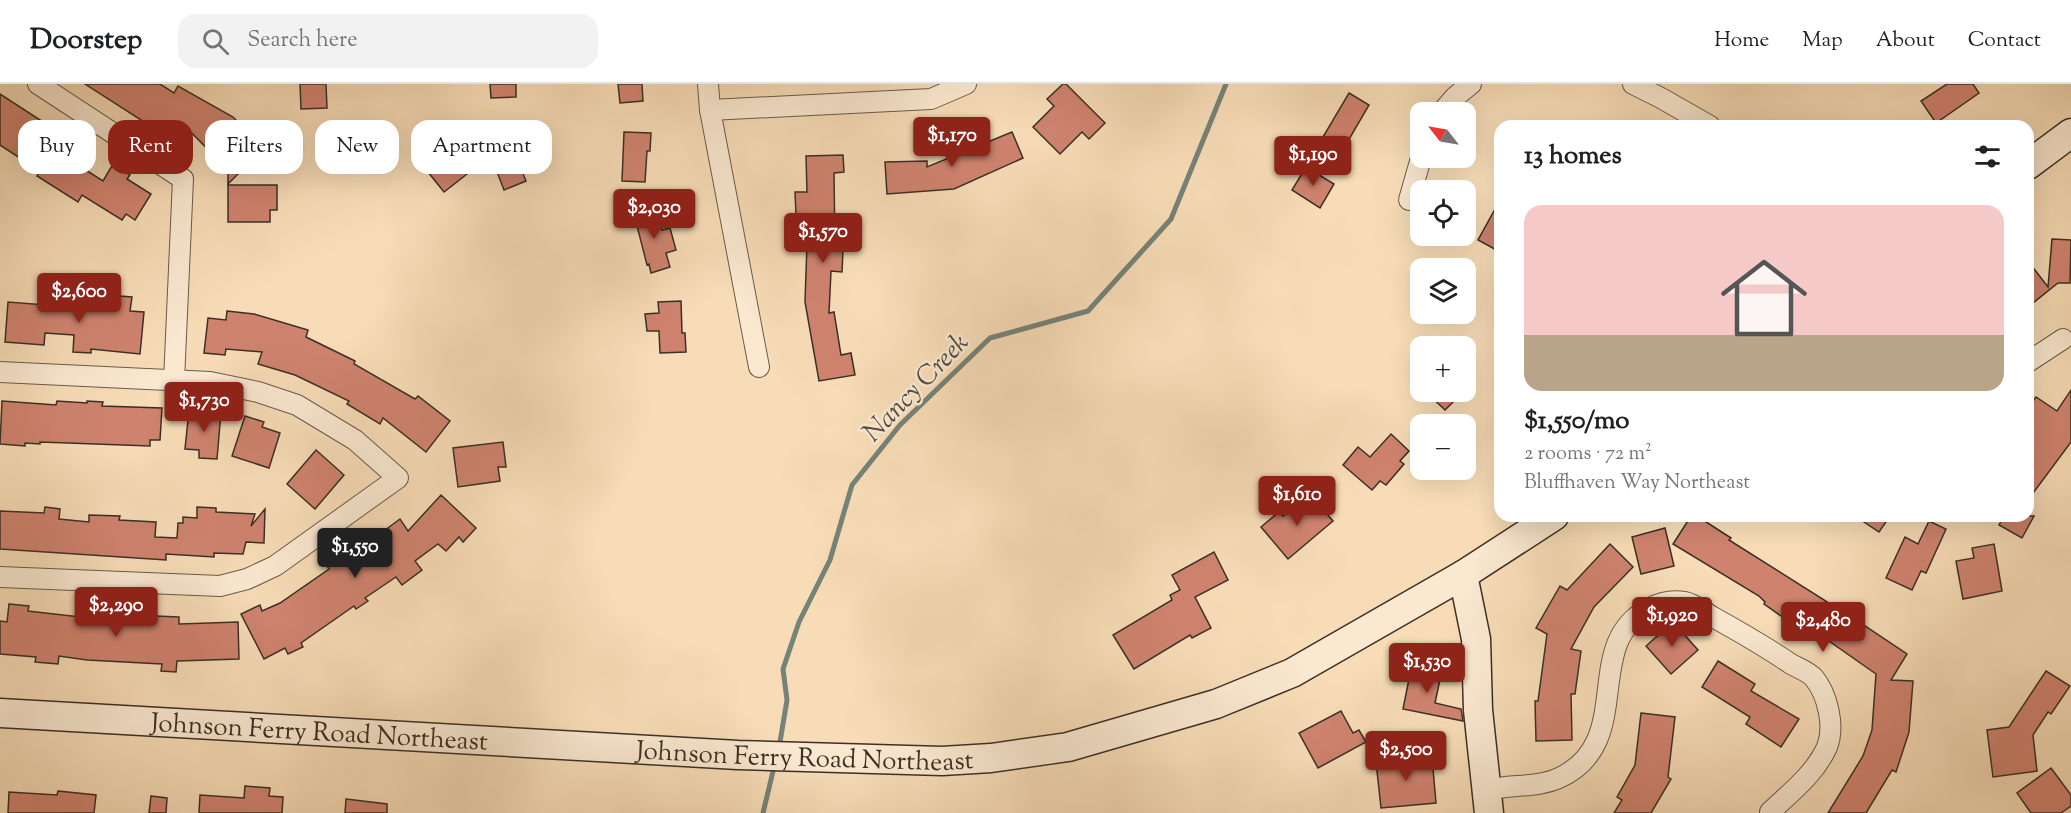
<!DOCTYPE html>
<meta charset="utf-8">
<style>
:root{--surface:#fff;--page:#f2f2f2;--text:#202124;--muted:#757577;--line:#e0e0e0;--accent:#8f2418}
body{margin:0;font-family:"Sorts Mill Goudy",serif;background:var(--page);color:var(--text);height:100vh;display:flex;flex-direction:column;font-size:22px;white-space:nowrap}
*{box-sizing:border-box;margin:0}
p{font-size:20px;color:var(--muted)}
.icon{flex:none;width:33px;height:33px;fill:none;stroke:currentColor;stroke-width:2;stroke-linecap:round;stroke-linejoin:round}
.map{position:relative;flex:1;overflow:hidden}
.side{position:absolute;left:1494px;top:36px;width:540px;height:402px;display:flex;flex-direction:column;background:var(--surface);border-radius:18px;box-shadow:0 6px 24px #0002}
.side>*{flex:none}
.guide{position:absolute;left:18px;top:36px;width:570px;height:54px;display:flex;gap:12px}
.needle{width:39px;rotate:301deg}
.tools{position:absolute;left:1410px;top:18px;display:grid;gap:12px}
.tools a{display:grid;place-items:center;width:66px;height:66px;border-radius:12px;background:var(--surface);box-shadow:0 6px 24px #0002;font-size:30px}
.price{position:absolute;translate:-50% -51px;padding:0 14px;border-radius:6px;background:var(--accent);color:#fff;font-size:20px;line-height:39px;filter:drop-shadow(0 2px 3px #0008)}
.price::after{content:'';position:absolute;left:50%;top:36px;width:18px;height:14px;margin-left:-9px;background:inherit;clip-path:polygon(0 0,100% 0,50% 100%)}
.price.selected{background:#222;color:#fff}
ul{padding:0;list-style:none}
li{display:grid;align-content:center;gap:12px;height:318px;padding:0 30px}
li span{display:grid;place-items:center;height:186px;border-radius:18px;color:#555}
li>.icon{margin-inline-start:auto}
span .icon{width:108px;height:108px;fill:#fffc;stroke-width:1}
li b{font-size:26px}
h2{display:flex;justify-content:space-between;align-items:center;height:72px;padding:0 30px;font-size:26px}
.tag{padding:0 21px;border-radius:18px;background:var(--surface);box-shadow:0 6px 24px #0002;font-size:21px;line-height:54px}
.tag.selected{background:var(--accent);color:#fff}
header{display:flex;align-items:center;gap:36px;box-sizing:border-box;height:84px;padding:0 30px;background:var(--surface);border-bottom:2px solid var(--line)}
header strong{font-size:28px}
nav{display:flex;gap:33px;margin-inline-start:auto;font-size:21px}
.search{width:420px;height:54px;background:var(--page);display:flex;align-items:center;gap:15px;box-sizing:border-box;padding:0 21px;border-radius:18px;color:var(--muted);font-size:22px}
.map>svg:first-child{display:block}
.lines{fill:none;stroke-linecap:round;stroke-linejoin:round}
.stream{stroke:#758378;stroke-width:5}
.building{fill:#cf836f;stroke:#3a3025;stroke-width:1.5}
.street-casing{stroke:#695b4a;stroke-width:22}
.secondary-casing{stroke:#3a3025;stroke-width:31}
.street{stroke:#fae8d0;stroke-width:20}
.secondary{stroke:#fae8d0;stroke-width:28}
.labels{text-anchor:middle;stroke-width:5;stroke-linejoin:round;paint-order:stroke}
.street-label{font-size:26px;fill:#3a3025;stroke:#fae8d0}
.water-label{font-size:27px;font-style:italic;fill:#4e4c41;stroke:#fae8d0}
</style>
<header>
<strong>Doorstep</strong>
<div class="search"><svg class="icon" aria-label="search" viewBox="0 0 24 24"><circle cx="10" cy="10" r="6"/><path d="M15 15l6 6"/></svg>Search here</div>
<nav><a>Home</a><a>Map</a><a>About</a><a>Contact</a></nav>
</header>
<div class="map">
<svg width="2071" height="729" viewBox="0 0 2071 729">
<rect width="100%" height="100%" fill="#f7dcb7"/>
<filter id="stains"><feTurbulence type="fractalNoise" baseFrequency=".00333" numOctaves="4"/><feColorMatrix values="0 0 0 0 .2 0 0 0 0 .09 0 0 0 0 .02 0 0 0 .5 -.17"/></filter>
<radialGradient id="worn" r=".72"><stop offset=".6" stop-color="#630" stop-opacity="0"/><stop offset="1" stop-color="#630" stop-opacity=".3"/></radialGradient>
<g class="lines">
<g class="stream">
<polyline points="779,664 787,616 783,585 799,538 830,476 852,401 900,341 990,254 1088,227 1171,135 1226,0"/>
<polyline points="763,729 775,679"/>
</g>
</g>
<g class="building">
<polygon points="85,0 160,0 174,9 178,2 233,33 264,64 228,100 228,86 182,39 172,56"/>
<polygon points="300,0 326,0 327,24 301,25"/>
<polygon points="490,0 516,0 516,13 491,14"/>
<polygon points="618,0 642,0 643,17 620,19"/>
<polygon points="1063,0 1066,0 1105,39 1089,55 1082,48 1060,70 1033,43 1054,22 1047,15"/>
<polygon points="1947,0 1973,0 1979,9 1936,39 1921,17"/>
<polygon points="1349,9 1369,21 1344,64 1323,53"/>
<polygon points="0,10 63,51 65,48 81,59 70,76 103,97 113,80 130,91 127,95 151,110 135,136 126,130 122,136 82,111 78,118 37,92 40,87 0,61"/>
<polygon points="624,48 651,49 650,67 647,67 645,98 622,97"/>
<polygon points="1012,48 1023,74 954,105 887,110 885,78 927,77 927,83"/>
<polygon points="478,49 494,69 444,108 428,88"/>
<polygon points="843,71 844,88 834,89 835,166 843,166 842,188 831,187 829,229 834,228 841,271 851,269 855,291 819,297 805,218 808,130 796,130 795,108 807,108 806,72"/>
<polygon points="518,77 526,97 504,106 496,85"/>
<polygon points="1306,83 1334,100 1320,124 1292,106"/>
<polygon points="228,101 277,101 277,126 270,126 270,138 228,138"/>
<polygon points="1500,116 1500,168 1478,156"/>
<polygon points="656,124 662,146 670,144 676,166 666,169 670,183 651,189 649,180 647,181 634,130"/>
<polygon points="2052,155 2071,156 2070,199 2058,199 2028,223 2028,177 2048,203"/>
<polygon points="106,211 132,213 130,227 144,228 140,270 91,265 91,269 73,268 74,251 45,249 44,261 5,258 8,218 59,222 59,216 105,219"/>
<polygon points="681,217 682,249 685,249 686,268 660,269 659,247 647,247 645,230 659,229 658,218"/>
<polygon points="227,227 254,230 308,246 306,253 355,277 354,280 415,315 418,312 450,337 426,368 383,334 380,340 347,320 349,317 295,291 258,280 262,268 226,265 225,271 204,269 208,234 226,236"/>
<polygon points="2071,306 2071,358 2028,416 2028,324 2036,313 2057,327"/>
<polygon points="1426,308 1463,308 1445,326"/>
<polygon points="2,317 56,321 57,317 87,319 87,317 103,318 102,322 162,324 160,356 150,356 150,362 40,358 40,360 25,359 25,362 0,360"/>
<polygon points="189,326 221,328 217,375 199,374 199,366 185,365"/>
<polygon points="245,332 264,338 262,343 280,349 269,384 232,372"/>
<polygon points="1391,350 1409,367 1400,377 1404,380 1386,401 1380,397 1372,406 1343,381 1358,363 1370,373"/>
<polygon points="503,358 506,383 498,383 500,397 458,403 453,364"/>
<polygon points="316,366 344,391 315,425 287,400"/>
<polygon points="441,411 476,444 463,458 459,453 446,467 438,460 415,477 422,486 402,501 396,493 365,514 368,517 356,525 354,522 301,559 303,563 288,570 285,564 264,575 241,530 260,521 262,527 280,519 329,485 323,476 338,464 347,476 371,459 369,458 400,435 408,447"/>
<polygon points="1314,415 1333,437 1288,475 1261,443 1279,428 1283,432 1296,421 1301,426"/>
<polygon points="45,423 60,425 59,435 89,438 89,431 120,432 119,436 156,438 155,453 177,454 178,439 183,439 183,433 197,434 197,423 216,424 216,428 255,430 251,442 265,425 264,459 246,458 243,470 214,469 214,473 166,470 166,476 0,465 0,427 44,429"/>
<polygon points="1691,432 1697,432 1731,454 1729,456 1862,540 1907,570 1891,596 1913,597 1909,648 1896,688 1892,686 1866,729 1828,729 1863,672 1872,646 1876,590 1816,548 1812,553 1801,546 1764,520 1765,518 1759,512 1673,460"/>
<polygon points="1855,432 1890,432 1879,448"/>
<polygon points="2004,432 2034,432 2022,454 1999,441"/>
<polygon points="1929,437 1946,445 1926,489 1921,487 1912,506 1886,494 1905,453 1918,460"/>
<polygon points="1665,444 1674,482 1641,490 1632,453"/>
<polygon points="1610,460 1633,483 1594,523 1571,565 1581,567 1575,610 1571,610 1572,656 1536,657 1535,617 1538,617 1547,550 1536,544 1560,502 1567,506"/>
<polygon points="1994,460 2002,507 1963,515 1956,477 1974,474 1972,464"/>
<polygon points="1214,468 1228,496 1195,513 1211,544 1192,554 1190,551 1134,585 1113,551 1172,516 1170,511 1180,506 1172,491"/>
<polygon points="9,520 29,522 28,527 89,534 90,525 107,526 107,530 179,533 179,540 238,538 239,575 177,577 176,588 161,587 162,580 87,576 59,572 58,580 35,578 36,573 0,570 0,537 7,538"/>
<polygon points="1673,538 1698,566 1671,590 1646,562"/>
<polygon points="1718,577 1755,600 1751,607 1799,635 1781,663 1746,640 1750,633 1702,603"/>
<polygon points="1412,580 1442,586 1435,619 1461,625 1463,637 1403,625"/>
<polygon points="2046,587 2070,602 2051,630 2048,628 2033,651 2037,687 1993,693 1987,646 2009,643"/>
<polygon points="1341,627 1353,649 1359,646 1366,658 1318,684 1299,649"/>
<polygon points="1641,629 1675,633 1668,693 1671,695 1651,729 1614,729 1622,716 1617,713 1635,681"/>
<polygon points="1432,673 1436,719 1381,724 1376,678"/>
<polygon points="2051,684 2071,711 2071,722 2061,729 2031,729 2017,709"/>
<polygon points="245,702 270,704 269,712 283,713 282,729 199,729 200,711 244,714"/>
<polygon points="58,707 96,711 94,729 8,729 9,708 57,711"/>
<polygon points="151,712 167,714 166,729 149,729"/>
<polygon points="346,715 387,720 387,729 345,729"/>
</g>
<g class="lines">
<g class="street-casing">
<g id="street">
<polyline points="38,0 183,95 174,297"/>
<polyline points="708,0 710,26 759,283"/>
<polyline points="1633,0 1661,14 1710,42"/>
<polyline points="710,26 931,15 966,0"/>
<polyline points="1442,28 1455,13 1471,0"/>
<polyline points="1409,116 1421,74"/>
<polyline points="2028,278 2063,255"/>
<polyline points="0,288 210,298 258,308 297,321 355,356 398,394 275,482 247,495 220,502 0,493"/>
<path d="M1487,706c23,-6 50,-2 72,-12 79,-36 20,-135 91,-170 11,-6 23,-8 35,-6 10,2 19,10 28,15 27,15 53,30 78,47 7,4 18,8 23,14 14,17 21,49 13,69 -12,27 -37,46 -57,65"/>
</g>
</g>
<g class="secondary-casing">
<g id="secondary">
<polyline points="2028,81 2071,49"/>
<polyline points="1463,491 1476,555 1478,626 1489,729"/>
<path id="s1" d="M0,629l738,42 204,6 49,-3 77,-11 148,-43 76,-31 171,-98 91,-59"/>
</g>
</g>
<use href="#street" class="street"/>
<use href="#secondary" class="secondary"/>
</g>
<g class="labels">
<g class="street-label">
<text dy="9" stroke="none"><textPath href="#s1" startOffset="320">Johnson Ferry Road Northeast</textPath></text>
<text dy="9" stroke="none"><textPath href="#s1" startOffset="806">Johnson Ferry Road Northeast</textPath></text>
</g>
<g class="water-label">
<text transform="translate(915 303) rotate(-46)" y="9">Nancy Creek</text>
</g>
</g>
<rect width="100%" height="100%" filter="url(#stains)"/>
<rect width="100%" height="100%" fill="url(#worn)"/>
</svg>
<div class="tools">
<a><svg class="needle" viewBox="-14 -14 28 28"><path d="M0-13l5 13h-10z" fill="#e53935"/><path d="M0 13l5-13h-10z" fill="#757577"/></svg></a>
<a><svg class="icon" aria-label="locate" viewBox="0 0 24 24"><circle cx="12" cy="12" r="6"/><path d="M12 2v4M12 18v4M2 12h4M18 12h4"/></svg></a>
<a><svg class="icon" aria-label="layers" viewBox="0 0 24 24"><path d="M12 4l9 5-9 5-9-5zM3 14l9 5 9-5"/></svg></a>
<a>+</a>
<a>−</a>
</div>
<b class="price" style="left:952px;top:84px">$1,170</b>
<b class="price" style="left:1313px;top:103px">$1,190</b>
<b class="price" style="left:654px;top:156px">$2,030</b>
<b class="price" style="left:823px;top:180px">$1,570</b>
<b class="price" style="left:79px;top:240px">$2,600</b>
<b class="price" style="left:204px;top:349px">$1,730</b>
<b class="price" style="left:1297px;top:443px">$1,610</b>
<b class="price selected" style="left:355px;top:495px">$1,550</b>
<b class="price" style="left:116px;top:554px">$2,290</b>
<b class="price" style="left:1672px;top:564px">$1,920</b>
<b class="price" style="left:1823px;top:569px">$2,480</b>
<b class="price" style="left:1427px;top:610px">$1,530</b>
<b class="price" style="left:1406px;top:698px">$2,500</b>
<div class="guide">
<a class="tag">Buy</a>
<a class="tag selected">Rent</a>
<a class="tag">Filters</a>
<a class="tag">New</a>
<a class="tag">Apartment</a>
</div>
<section class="side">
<h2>13 homes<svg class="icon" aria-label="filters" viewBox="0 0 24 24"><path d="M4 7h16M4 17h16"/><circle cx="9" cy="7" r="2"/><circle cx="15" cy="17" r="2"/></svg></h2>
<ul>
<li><span style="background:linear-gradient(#f6c9c9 70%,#b9a48a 0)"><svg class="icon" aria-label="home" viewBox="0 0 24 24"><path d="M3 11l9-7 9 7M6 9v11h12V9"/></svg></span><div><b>$1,550/mo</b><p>2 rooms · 72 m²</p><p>Bluffhaven Way Northeast</p></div></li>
</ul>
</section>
</div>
